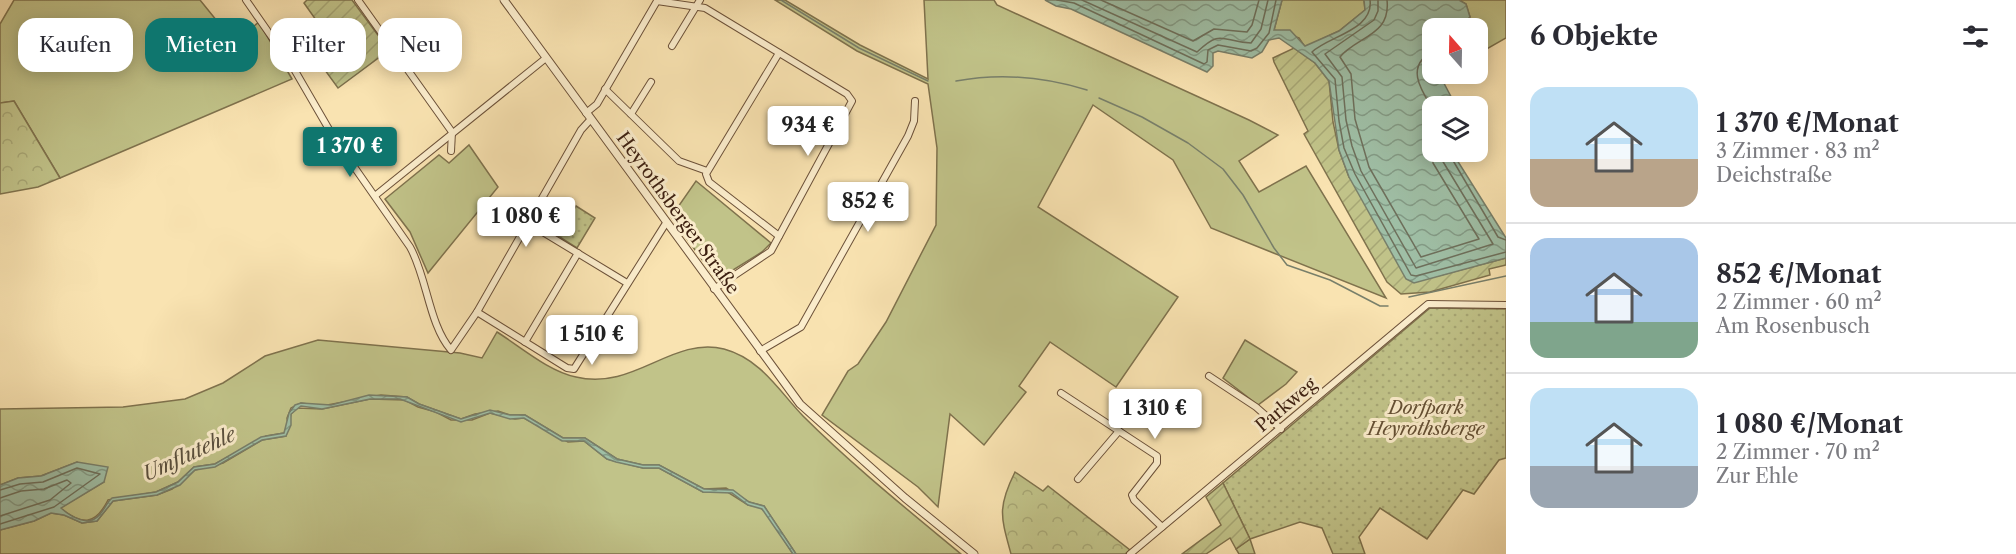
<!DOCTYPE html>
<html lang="de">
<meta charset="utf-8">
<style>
:root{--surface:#fff;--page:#f2f2f3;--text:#2b2b33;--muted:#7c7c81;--line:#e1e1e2;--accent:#0f766e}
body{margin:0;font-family:"Libre Caslon Text",serif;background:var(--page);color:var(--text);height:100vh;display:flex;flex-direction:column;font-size:22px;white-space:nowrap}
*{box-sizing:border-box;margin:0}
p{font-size:20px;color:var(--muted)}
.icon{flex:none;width:33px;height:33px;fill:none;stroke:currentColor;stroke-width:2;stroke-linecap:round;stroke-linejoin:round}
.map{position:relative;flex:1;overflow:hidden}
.sheet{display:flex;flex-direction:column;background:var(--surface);width:510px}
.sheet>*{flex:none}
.guide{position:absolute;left:18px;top:18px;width:570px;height:54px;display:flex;gap:12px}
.needle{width:39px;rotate:340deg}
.buttons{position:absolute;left:1422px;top:18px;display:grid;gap:12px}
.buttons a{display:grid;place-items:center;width:66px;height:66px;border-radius:12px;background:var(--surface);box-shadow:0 3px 15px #0003;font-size:30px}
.price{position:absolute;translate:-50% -51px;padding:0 14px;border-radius:6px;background:#fff;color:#222;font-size:20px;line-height:39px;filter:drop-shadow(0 2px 3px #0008)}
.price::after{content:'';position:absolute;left:50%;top:36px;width:18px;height:14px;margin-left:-9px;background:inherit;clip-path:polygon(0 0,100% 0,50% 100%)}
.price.on{background:var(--accent);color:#fff}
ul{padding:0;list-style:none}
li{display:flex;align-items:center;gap:18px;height:150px;padding:0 24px}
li+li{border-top:2px solid var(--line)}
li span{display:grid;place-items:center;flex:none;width:168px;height:120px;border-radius:18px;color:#555}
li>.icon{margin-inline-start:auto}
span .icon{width:72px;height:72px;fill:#fffc;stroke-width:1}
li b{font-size:26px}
h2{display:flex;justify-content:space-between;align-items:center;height:72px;padding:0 24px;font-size:26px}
.chip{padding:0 21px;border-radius:18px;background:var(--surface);box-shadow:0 3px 15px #0003;font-size:21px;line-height:54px}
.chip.on{background:var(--accent);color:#fff}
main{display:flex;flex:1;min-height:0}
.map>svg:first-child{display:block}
.grass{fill:#c1c389;stroke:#7f724d;stroke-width:1.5}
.forest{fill:url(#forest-crowns);stroke:#7f724d;stroke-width:1.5}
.park{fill:url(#park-dots);stroke:#7f724d;stroke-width:1.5}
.garden{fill:url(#garden-furrows);stroke:#7f724d;stroke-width:1.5}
.water{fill:url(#water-waves);stroke:#787f6a;stroke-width:1.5}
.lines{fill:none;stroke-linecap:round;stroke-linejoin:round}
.shore{stroke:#6e705c;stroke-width:1.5}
.stream{stroke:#787f6a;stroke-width:1.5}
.minor-casing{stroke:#6c5139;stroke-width:8}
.tertiary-casing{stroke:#6c5139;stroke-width:9}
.minor{stroke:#fbedcc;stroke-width:6}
.tertiary{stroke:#fbedcc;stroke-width:7}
.labels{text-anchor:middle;stroke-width:6;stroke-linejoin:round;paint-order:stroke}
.street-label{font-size:18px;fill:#3d2011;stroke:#fbedcc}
.park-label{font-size:18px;font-style:italic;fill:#655135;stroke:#fbedcc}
.water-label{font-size:20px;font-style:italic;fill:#5a503e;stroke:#fbedcc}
</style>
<main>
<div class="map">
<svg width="1506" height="554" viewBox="0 0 1506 554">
<defs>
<pattern id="forest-crowns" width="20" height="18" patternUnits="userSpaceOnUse" patternTransform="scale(1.5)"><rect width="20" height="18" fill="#c1c389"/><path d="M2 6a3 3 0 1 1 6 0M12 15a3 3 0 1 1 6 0" fill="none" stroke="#a7a775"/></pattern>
<pattern id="park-dots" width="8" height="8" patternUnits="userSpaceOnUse" patternTransform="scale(1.5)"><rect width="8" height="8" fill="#c1c389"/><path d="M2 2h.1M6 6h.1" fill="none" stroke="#a7a775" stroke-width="1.8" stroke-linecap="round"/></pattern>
<pattern id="garden-furrows" width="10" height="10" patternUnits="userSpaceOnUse" patternTransform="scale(1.5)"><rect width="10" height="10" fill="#c1c389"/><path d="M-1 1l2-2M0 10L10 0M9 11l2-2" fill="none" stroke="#a7a775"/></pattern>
<pattern id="water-waves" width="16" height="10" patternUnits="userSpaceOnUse" patternTransform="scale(1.5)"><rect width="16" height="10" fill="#9fbfa6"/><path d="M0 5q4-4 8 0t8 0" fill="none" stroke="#839b86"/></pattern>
</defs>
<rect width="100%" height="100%" fill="#f9e3b1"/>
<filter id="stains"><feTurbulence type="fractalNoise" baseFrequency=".00333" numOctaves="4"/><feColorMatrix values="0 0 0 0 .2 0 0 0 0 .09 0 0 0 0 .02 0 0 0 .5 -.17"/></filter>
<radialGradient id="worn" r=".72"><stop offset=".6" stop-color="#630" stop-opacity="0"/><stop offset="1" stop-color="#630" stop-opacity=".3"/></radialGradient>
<g class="grass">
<polygon points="14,0 200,0 234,42 259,22 292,79 60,178 14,101 0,103 0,24"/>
<polygon points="775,0 785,0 860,45 928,79 924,0 994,0 997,5 1249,120 1278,135 1239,161 1259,192 1306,166 1386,298 1211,228 1173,160 1093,105 1038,207 1178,297 1116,387 1050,342 1019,386 1026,392 984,445 950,414 938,507 918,487 822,415 848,371 858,364 886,322 936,225 937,148 928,84 857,51"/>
<polygon points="1282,0 1364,0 1365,10 1339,31 1305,47 1299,38 1274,30"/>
<polygon points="1459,0 1506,0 1506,38 1478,54 1478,28 1458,28 1470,17 1466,4"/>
<polygon points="469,145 498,187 428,273 410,232 385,199 439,155 449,163"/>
<polygon points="696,181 771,243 762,252 717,280 671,217"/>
<path d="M497,332c24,15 51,39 79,45 58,14 96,-41 148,-28 37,10 55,42 79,67 49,49 105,94 158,138h-165l-32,-48 -15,-4 -23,-14 -22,1 -45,-24h-16l-26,-6 -32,-21h-22l-38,-23h-15l-12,-4 -23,3 -14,5 -42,-15 -12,-7 -26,-2 -59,11 -21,-3 -10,5 -4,10 1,7 -4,8 -18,3 -51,28 -21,3 -16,15 -22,10 -48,8c-13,26 -26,25 -48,8l44,-26 -27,-20 -36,14 -23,2 -18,7v-76l123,-2 62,-8 38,-16 42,-27 53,-16 142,13 22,5z"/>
<polygon points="1245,340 1297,372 1286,384 1258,405 1223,378"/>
<polygon points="370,399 405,400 418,407 436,412 451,420 472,420 490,413 515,419 524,418 568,442 584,441 607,459 643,468 659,468 703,492 726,491 748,505 760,507 768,515 793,554 0,554 0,530 34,521 51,513 64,515 82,523 97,521 113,501 157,495 172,489 195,470 223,463 262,440 286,436 291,414 297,408 322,409"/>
<polygon points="1250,539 1255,554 1239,554 1236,549"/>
</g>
<g class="forest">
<polygon points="14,101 60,178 38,187 0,194 0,103"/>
<path d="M1015,472l28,19 5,-5 82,64 -5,4h-114c-10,-37 -14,-46 4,-82z"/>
</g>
<g class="park">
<polygon points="576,206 595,218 577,248 558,236"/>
<polygon points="1430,308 1506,309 1506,458 1499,460 1474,494 1463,490 1427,539 1380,508 1359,537 1365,554 1333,554 1322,528 1300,522 1250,539 1223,483"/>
</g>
<g class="garden">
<polygon points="307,0 352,0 389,50 338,88 303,40 321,27 304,3"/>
<polygon points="1294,48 1315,63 1329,81 1333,122 1339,150 1349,177 1438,276 1506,258 1506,265 1489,269 1490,275 1430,292 1401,294 1387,282 1304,134 1308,131 1274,62 1273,58"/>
<polygon points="1223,483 1250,539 1236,549 1230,538 1206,554 1182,554 1221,525 1206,497"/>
</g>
<g class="water">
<polygon points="1045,0 1282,0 1274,30 1290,30 1305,46 1339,31 1365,10 1364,0 1459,0 1466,4 1470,17 1458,28 1432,28 1432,74 1439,74 1456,106 1432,106 1432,152 1452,152 1506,238 1506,258 1414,283 1406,279 1349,177 1339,150 1329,81 1315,63 1279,38 1269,40 1262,52 1252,58 1218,51 1213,53 1213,66 1207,72 1071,9 1056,6"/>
<path d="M369,395l38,2 12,7 42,15 29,-9 20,5h15l38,23h22l32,21 26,6h16l45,24 29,1 16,12 15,4 32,48h-3l-31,-45 -14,-4 -16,-12 -29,-1 -44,-24h-16l-27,-6 -9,-3 -23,-18h-22l-38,-23 -14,1 -20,-6 -29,9 -61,-23h-30l-48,10 -21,-3 -10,8v11l-5,11 -24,4 -47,27 -20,3 -15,15 -23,10 -44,6 -16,20 -15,2 -18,-8 -13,-2 -17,8 -34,9v-45l18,-7 23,-2 36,-14 31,5 -4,15 -43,26c10,9 28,20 39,6 5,-5 6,-11 12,-16l44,-6 22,-10 16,-15 21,-3 46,-27 23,-4 5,-20 6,-8 6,-2 30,2z"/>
</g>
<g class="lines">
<g class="shore">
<polyline points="1057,0 1074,3 1204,64 1207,62 1208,50 1218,45 1251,51 1257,48 1269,33 1276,0"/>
<path d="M1082,0l115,52c25,-24 25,-10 54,-9l10,-14 7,-29"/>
<polyline points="1101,0 1193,41 1214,29 1247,32 1252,25 1259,0"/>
<path d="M1370,0c4,30 -41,36 -58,52l23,27 4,42 5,27 11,26 56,101 5,1 90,-24"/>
<polyline points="1378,0 1378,11 1374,20 1325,54 1342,77 1346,120 1352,146 1361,171 1416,268 1493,244 1442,160 1440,152"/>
<path d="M1387,0c4,36 -30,36 -47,57l11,17 4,45 14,48 52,90 58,-18 -46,-76 -1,-19"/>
<path d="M1432,52c-27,14 -11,38 0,56"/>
<polyline points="1448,152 1498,237 1506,240"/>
<polyline points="0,490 20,484 43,482 77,468 100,474 54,507 0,524"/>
<polyline points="0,498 21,491 44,489 67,480 71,483 50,500 0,516"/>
</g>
<g class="stream">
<polyline points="781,0 859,48 928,81"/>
<path d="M956,81c43,-8 89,-4 131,9"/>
<polyline points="1099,98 1142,117 1188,143 1223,169 1243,195 1274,248 1287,265 1330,280 1380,306 1388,306"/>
<polyline points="1409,297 1506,276"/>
</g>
<g class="minor-casing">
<g id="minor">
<path d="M246,0l48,69 40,69 76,109c17,30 19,78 41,103l26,-38 104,-182 10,-11"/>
<polyline points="358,0 452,132"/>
<polyline points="657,1 705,8 847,94 852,101 771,251 714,289"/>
<polyline points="672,46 700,0"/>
<polyline points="779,53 706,174 709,182 779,236"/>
<polyline points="605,89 679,161 707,171"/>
<polyline points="586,113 597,104 657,1"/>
<polyline points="631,114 651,82"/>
<polyline points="451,151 452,132"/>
<polyline points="376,195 546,58"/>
<polyline points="528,223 627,283"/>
<polyline points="477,312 567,368 574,369 666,223"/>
<polyline points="525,342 578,253"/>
<polyline points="760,351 801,327 908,136 914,121 915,101"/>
<polyline points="1209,376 1256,407 1281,429"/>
<polyline points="1061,393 1157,456 1157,463 1132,495 1134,500 1162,527"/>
<polyline points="1078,479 1119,431"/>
<polyline points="1130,554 1428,304 1506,305"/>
</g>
</g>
<g class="tertiary-casing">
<polyline id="tertiary" points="504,0 800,404 905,498 974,554"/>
</g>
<use href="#minor" class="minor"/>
<use href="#tertiary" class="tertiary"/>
</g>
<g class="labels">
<g class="street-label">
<text transform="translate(678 213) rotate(54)" y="6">Heyrothsberger Straße</text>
<text transform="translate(1286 405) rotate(-40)" y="6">Parkweg</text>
</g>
<g class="park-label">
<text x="1426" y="414">Dorfpark<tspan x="1426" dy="21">Heyrothsberge</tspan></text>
</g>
<g class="water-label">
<text transform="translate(189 454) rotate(-25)" y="7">Umflutehle</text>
</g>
</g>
<rect width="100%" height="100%" filter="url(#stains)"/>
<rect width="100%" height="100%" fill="url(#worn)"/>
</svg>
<div class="buttons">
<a><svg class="needle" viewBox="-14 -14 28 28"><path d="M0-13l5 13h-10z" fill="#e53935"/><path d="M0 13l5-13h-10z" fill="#7c7c81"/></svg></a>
<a><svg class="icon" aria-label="layers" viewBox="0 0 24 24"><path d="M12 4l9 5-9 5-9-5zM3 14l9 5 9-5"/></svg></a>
</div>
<b class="price" style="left:808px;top:157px">934 €</b>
<b class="price on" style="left:350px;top:178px">1 370 €</b>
<b class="price" style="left:868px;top:233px">852 €</b>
<b class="price" style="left:526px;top:248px">1 080 €</b>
<b class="price" style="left:592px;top:366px">1 510 €</b>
<b class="price" style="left:1155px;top:440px">1 310 €</b>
<div class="guide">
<a class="chip">Kaufen</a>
<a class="chip on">Mieten</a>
<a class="chip">Filter</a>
<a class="chip">Neu</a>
</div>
</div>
<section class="sheet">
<h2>6 Objekte<svg class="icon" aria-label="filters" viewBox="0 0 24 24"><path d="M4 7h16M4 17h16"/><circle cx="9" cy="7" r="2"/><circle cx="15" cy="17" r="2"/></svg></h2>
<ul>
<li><span style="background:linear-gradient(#bfe0f5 60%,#b9a48a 0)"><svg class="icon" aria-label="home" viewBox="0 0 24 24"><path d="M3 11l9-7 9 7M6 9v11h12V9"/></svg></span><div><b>1 370 €/Monat</b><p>3 Zimmer · 83 m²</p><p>Deichstraße</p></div></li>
<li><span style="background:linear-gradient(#a9c7e8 70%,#7fa58c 0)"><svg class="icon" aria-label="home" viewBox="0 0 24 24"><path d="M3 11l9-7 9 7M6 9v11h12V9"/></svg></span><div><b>852 €/Monat</b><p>2 Zimmer · 60 m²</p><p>Am Rosenbusch</p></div></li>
<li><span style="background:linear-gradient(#bfe0f5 65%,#9aa5b1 0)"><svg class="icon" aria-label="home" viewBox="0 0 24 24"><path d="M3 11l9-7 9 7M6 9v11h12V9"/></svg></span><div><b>1 080 €/Monat</b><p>2 Zimmer · 70 m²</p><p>Zur Ehle</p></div></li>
</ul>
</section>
</main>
